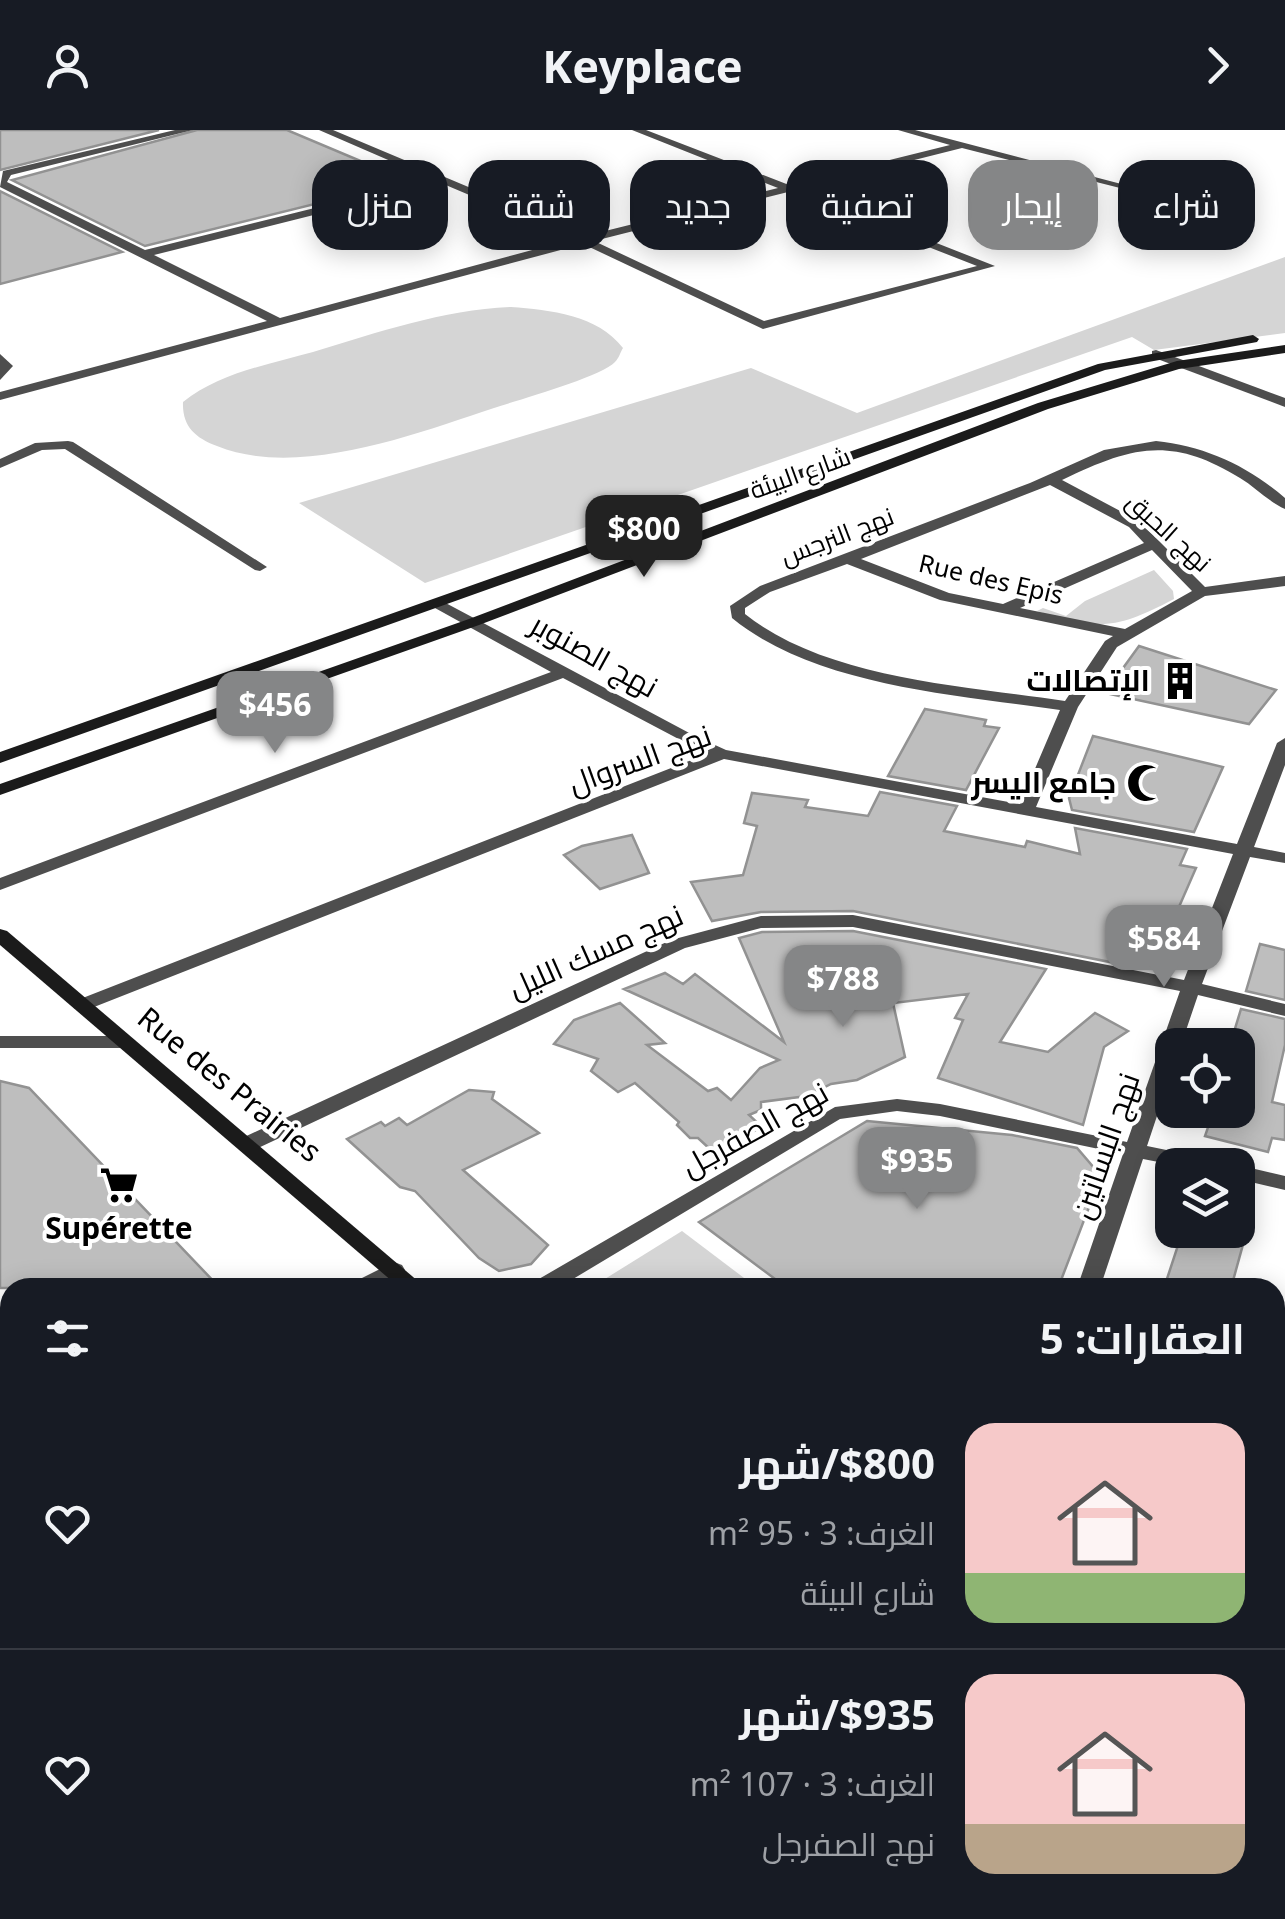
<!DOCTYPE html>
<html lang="ar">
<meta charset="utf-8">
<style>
:root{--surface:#171b24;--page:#20242c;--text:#f1f3f6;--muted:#9ea1a6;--line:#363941;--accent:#858687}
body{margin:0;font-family:"Noto Sans",Cairo,sans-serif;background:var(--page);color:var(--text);direction:rtl;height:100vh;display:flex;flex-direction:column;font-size:38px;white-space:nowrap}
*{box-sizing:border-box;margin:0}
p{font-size:32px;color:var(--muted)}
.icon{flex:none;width:55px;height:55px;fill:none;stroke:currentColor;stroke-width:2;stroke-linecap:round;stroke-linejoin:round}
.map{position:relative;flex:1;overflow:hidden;direction:ltr}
.drawer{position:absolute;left:0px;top:1148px;width:1285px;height:642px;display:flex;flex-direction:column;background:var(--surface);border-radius:30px 30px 0 0;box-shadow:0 5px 25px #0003;direction:rtl}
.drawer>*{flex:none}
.top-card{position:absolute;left:30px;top:30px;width:1225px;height:90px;direction:rtl;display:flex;gap:20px}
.tools{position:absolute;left:1155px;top:898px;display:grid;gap:20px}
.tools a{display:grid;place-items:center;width:100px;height:100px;border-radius:20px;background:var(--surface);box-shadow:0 5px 25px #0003;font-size:50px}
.price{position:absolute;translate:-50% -85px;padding:0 22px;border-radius:20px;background:var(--accent);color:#fff;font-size:32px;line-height:65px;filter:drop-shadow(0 2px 5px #0008)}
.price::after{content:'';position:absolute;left:50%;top:60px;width:30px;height:22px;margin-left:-15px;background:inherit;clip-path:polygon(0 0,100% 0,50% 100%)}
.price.selected{background:#222;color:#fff}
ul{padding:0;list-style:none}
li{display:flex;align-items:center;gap:30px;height:250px;padding:0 40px}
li+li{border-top:2px solid var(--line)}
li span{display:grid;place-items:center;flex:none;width:280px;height:200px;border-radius:30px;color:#555}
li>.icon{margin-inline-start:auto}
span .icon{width:120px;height:120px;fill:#fffc;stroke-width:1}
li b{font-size:42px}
h2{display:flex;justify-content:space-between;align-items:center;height:120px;padding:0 40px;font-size:42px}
.tag{padding:0 35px;border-radius:30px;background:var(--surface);box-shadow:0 5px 25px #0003;font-size:35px;line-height:90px}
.tag.selected{background:var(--accent);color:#fff}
header{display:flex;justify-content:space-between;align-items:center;height:130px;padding:0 40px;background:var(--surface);font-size:45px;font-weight:700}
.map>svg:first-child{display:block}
.green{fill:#d5d5d5}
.building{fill:#bebebe;stroke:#929292;stroke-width:2.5}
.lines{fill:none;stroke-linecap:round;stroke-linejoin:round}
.street{fill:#4e4e4e;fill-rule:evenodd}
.secondary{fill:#1b1b1b;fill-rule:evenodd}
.labels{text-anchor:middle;stroke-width:8;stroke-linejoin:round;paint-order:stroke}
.far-street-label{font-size:25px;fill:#000;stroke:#fff}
.street-label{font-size:30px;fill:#000;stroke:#fff}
.poi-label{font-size:30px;font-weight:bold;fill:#000;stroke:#fff;text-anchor:end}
</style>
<header><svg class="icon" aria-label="forward" viewBox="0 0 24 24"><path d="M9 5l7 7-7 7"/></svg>Keyplace<svg class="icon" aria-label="person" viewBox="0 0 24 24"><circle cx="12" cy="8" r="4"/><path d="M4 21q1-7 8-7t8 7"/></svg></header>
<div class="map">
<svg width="1285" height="1789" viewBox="0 0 1285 1789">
<rect width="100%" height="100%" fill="#fff"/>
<g class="green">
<polygon points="1285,127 1285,203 1154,220 1132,207 425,453 299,373 751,238 857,283"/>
<path d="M511,177c39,3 87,8 112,41 -3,5 -4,10 -8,14 -14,15 -97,38 -121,46 -79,26 -196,71 -277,38 -22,-8 -35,-20 -34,-44 36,-29 87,-38 130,-50 66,-20 130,-42 198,-45z"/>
<path d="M1154,440l19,21 1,8c-55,29 -76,33 -137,12l6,-3 23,8 19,-15z"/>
<polygon points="682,1101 756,1157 592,1157"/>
</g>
<g class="building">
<polygon points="0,0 159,0 0,40"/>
<polygon points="197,0 287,0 408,51 145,116 12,50"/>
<polygon points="0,61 122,122 0,154"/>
<polygon points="1139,516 1276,560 1249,594 1105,563"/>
<polygon points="925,579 986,590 984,596 999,598 966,660 888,646"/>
<polygon points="1093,606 1223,637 1194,702 1072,680 1069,668"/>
<polygon points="880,662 957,676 944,701 1025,717 1027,711 1080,724 1075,698 1187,719 1180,735 1196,738 1175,786 1163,783 1160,830 1141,827 1135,837 853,781 761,782 712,791 691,752 743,745 757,696 744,693 752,663 808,670 805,677 868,686"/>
<polygon points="632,705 649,743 600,759 564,725 582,716"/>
<polygon points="853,801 1046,839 1000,912 1048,922 1095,883 1128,901 1104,917 1083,995 938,948 963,890 955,888 968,864 893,873 905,927 857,950 831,954 807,966 761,972 761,980 749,985 762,997 712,1021 698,1008 690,1008 677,995 679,992 635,953 618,962 591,941 598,929 554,914 574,890 620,873 665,913 647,915 708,961 717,958 731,970 760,938 779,930 624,859 665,843 683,854 695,844 784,912 739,808 762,802"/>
<polygon points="1260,814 1285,820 1285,870 1246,861"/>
<polygon points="1241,879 1285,889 1285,915 1272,972 1285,975 1285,1010 1272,1008 1268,1022 1205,1006 1214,980 1238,980 1238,915 1230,915"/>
<polygon points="0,951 29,958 220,1158 0,1158"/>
<polygon points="469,960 494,962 492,969 539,1003 463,1040 548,1115 531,1134 499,1141 479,1128 415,1061 400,1057 347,1009 381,992 385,996 399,988 407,995"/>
<polygon points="867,991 1012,1005 1077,1018 1101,1046 1058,1158 787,1158 699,1092"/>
<polygon points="1183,1100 1247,1100 1231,1158 1164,1158"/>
</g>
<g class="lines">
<g class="street">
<path d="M175,0h18l-182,45 -4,7 138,68 287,-71 -113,-49h14l252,106 193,-48 -146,-58h14l143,55 161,-40 -52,-15h17l214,56 -5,3 -162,-41 -163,41 196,77 -232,63 -180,-85 -583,156v-8l267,-71 -267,-134 3,-16zM441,53l132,56 -293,79 -126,-63zM788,62l189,74 -213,55 -170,-80z"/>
<polygon points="1156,220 1285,268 1285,277 1152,227 1152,221"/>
<polygon points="0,224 13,236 0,250"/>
<polygon points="68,311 73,312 267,437 260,441 255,440 65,319 42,320 0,338 0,329 35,313"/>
<path d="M1156,311c49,5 92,25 129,57v11c-16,-7 -30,-22 -45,-31 -70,-43 -109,-31 -178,2l77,41 66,66 80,-11v10l-80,10 -88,51 -39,60 -42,100 201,37 40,-101 8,-5v27l-31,82 31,6v10l-35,-6 -48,127 83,20v12l-87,-21 -17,50h-9v26l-25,75 68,14 3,5h-44l-31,-6 -43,129h-23l46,-134 -183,-38 -43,-5 -57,8 -282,169h-29l3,-5 303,-176 62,-8 43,5 187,38 53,-151 -327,-64 -92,1 -76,20 -429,201 -8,2 -11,-7 3,-5 431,-199 90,-24 92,-1 331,65 49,-126 -509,-95 -635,250h-14l-3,-4 3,-4 632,-247 -144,-76 -563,212v-12l551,-206 -116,-64v-6l5,-2 253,135 33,15 294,54 40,-94c-104,-15 -245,-24 -328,-92l-2,-12 30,-20 270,-103 74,-33zM1050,355l79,42 15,16 -141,61 -54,-11 -88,-34zM1152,420l40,41 -67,38 -105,-21zM847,434l93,36 173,36 -8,5 -40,60c-100,-15 -239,-22 -320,-87v-6l25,-16z"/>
<polygon points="0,906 120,906 130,912 120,918 0,918"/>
<polygon points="1238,1035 1285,1046 1285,1060 1238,1049"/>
<path d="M394,1132l8,3 3,5c-15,18 -34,18 -56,18l3,-5z"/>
<polygon points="1275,1219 1285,1221 1285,1237 1275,1235"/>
<polygon points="0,1248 10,1253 10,1278 0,1273"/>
<polygon points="10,1320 10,1340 0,1343 0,1323"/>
<polygon points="10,1465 10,1488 0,1491 0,1468"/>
<polygon points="10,1607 10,1632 0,1636 0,1611"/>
<polygon points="182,1780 213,1780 217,1789 186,1789"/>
</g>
<g class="secondary">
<polygon points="1253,205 1259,209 1257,212 1105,240 0,633 0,622 1098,234"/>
<polygon points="1285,215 1285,223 1179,239 1048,279 479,495 0,665 0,654 469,489 1038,273 1177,231"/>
<polygon points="0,799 7,801 426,1158 400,1158 0,815"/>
<polygon points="1094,1780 1124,1780 1128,1789 1098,1789"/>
<polygon points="1129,1780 1170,1780 1174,1789 1133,1789"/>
</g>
</g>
<defs>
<g id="building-bare" transform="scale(3)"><path d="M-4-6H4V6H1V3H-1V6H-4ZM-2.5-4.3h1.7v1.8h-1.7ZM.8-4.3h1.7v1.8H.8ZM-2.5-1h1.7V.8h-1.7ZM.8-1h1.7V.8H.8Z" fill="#000" stroke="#fff" stroke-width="2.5" paint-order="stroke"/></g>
<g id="mosque-bare" transform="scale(3)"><path d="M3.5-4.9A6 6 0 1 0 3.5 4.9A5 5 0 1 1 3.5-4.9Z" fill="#000" stroke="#fff" stroke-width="2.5" paint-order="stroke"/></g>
<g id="supermarket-bare" transform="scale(3)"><path d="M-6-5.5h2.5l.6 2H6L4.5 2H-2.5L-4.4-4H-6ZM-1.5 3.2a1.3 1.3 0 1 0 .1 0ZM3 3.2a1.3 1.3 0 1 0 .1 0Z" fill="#000" stroke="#fff" stroke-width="2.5" paint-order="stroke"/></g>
</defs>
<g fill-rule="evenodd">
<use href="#building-bare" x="1180" y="551"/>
<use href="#mosque-bare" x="1146" y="653"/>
<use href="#supermarket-bare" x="119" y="1055"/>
</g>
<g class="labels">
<g class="far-street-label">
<text transform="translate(800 343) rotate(-20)" y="9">شارع البيئة</text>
<text transform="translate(1169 402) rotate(42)" y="9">نهج الحبق</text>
<text transform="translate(837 406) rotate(-21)" y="9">نهج النرجس</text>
<text transform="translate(991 449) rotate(13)" y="9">Rue des Epis</text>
</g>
<g class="street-label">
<text transform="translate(594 526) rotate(29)" y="10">نهج الصنوبر</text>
<text transform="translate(640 630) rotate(-20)" y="10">نهج السروال</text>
<text transform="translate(596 822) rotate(-24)" y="10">نهج مسك الليل</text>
<text transform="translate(229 955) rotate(39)" y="10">Rue des Prairies</text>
<text transform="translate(755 1000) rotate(-29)" y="10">نهج الصفرجل</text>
<text transform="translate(1106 1016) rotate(-71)" y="10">نهج البساتين</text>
</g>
<g class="poi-label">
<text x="1150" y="561">الإتصالات</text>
<text x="1116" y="663">جامع اليسر</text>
<text x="119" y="1109" text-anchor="middle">Supérette</text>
</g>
</g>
</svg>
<div class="tools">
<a><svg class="icon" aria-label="locate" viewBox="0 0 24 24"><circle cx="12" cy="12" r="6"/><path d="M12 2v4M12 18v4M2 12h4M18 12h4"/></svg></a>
<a><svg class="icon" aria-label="layers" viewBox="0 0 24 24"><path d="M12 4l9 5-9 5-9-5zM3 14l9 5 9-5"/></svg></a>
</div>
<b class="price selected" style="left:644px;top:450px">$800</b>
<b class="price" style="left:275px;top:626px">$456</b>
<b class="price" style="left:1164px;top:860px">$584</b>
<b class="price" style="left:843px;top:900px">$788</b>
<b class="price" style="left:917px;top:1082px">$935</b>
<div class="top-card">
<a class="tag">شراء</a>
<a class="tag selected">إيجار</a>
<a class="tag">تصفية</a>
<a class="tag">جديد</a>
<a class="tag">شقة</a>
<a class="tag">منزل</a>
</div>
<section class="drawer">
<h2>العقارات: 5<svg class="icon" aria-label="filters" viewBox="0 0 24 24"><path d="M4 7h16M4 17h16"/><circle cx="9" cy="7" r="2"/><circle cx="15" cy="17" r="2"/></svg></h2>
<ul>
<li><span style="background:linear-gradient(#f6c9c9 75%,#8fb573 0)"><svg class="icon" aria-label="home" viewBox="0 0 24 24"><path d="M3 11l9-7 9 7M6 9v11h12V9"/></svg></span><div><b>$800/شهر</b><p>الغرف: 3 · 95 m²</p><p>شارع البيئة</p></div><svg class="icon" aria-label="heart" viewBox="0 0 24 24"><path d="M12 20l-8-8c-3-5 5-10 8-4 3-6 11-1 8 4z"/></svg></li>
<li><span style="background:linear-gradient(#f6c9c9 75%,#b9a48a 0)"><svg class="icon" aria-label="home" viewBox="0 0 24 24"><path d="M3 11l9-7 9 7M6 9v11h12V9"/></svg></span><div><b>$935/شهر</b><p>الغرف: 3 · 107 m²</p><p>نهج الصفرجل</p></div><svg class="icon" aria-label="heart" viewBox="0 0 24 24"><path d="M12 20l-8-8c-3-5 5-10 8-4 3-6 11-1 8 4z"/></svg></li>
</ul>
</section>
</div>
